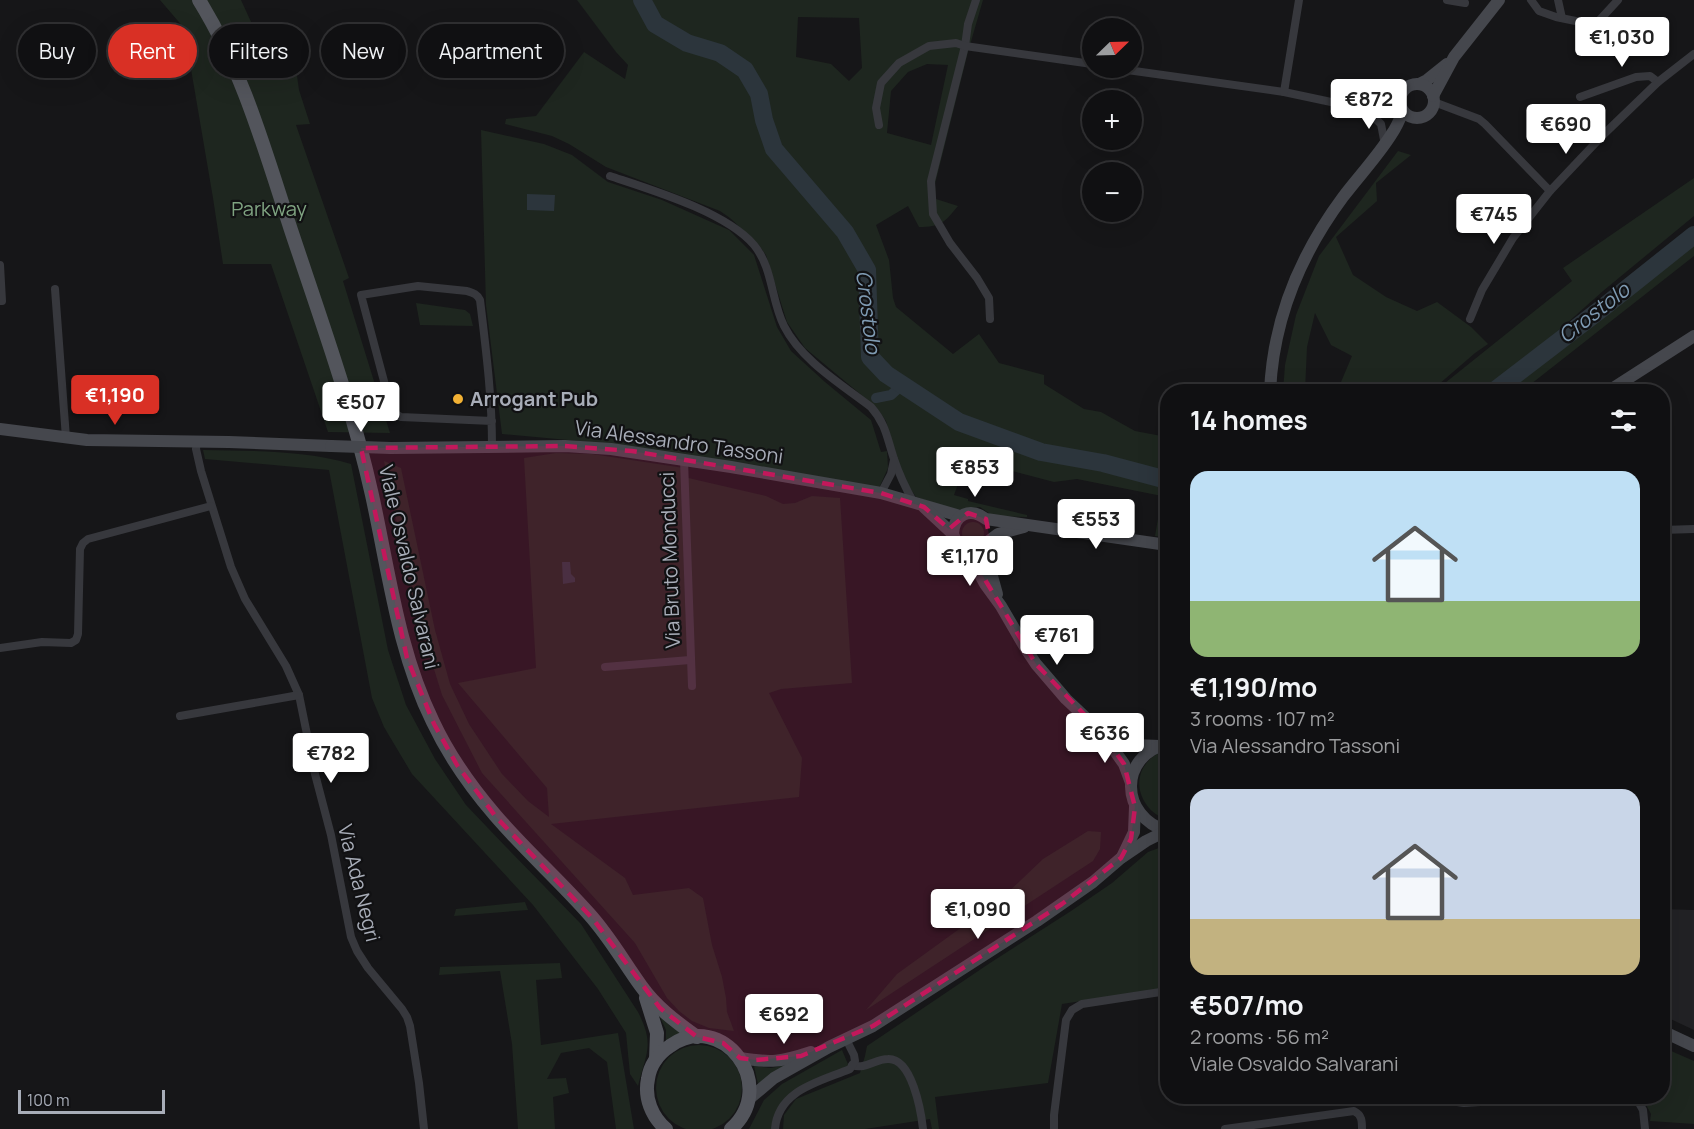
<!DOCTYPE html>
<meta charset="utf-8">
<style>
:root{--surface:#101012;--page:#1e1e20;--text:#f1f3f6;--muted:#9c9d9f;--line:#303032;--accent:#d93025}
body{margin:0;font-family:Manrope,sans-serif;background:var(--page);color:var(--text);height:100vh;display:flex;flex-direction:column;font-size:22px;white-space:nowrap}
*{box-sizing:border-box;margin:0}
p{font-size:20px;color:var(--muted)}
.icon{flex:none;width:33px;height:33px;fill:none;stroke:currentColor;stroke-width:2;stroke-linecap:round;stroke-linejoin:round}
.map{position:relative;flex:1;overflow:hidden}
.sheet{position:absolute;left:1160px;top:384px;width:510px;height:720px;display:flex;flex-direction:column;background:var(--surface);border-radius:24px;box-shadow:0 6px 24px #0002,0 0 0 2px var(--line)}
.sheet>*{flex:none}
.guide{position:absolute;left:18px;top:24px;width:570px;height:54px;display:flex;gap:12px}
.needle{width:39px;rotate:67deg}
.fabs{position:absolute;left:1082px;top:18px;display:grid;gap:12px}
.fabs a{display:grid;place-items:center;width:60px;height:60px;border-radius:50%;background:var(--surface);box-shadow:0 6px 24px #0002,0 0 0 2px var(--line);font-size:30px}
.scale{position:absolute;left:18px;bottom:15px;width:147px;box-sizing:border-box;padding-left:6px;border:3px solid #a8adb8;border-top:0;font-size:16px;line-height:21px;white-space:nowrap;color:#a8adb8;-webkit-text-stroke:4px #111113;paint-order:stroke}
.price{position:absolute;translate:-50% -51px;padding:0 14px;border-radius:6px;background:#fff;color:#222;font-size:20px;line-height:39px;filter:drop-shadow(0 2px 3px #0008)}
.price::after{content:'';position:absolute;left:50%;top:36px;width:18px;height:14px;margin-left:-9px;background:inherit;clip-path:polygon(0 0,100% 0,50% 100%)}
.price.selected{background:var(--accent);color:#fff}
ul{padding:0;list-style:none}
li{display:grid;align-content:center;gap:12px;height:318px;padding:0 30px}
li span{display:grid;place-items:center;height:186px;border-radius:18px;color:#555}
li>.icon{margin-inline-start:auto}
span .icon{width:108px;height:108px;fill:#fffc;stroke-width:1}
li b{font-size:26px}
h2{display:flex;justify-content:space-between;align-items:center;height:72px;padding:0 30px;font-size:26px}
.chip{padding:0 21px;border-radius:27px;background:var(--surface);box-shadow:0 6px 24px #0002,0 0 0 2px var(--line);font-size:21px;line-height:54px}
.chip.selected{background:var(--accent);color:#fff}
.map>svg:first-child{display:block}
.built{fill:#222225}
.green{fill:#1e261f;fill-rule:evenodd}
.water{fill:#2c353c}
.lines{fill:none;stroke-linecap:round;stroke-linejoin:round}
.canal{stroke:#2c353c;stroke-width:10}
.river{stroke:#2c353c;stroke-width:18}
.street{stroke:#37383d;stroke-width:8}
.secondary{stroke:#45474d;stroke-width:12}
.primary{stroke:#53555c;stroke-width:14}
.secondary-bridge{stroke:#45474d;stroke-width:12}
.marked{fill:#c2185b;fill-opacity:0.2;stroke:#c2185b;stroke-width:4.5;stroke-dasharray:12 8;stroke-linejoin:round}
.poi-dot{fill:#f2b134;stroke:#111113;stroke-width:2}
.labels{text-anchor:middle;stroke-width:4.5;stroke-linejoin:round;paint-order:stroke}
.park-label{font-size:20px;fill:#7fa381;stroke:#111113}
.poi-label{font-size:20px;font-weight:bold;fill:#a8adb8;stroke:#111113;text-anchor:start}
.street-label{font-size:20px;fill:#a8adb8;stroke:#111113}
.water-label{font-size:21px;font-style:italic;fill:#7f9bb3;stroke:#111113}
</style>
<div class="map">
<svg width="1694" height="1129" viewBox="0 0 1694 1129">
<rect width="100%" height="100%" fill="#161618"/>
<polygon class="built" points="1662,909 1694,910 1694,1030 1662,1015"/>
<g class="green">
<polygon points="160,0 241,0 252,24 272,33 300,38 295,61 299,90 310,124 296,125 349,278 343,281 390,433 328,432 271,264 223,264 213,198 184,28"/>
<path d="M577,0h406l-15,52 -33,132 1,15 22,7c-14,17 -17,21 -39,21l-11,-21 -32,19 13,35 4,38 3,9 57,47 26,-20 20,29 45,12v9l40,25 17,3 34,19 32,6v101l-12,-2 7,-40 -85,-17 -23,3 -87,-23 -13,36 14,4v2l59,14v2l-34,-1 -13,-9 -25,3 -39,-13 -9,-13 -10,-26 -11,-37 -9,-13 -72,-60 -18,-26 -21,-67 -8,-11 -28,-26 -10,-7 -114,-44 -37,-23 -17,-8 -47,-12 1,-5 30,-3 48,-64 41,27 3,-14 -12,-13zM798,17l61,1 3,50 -13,13 -18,-17 -35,-7zM927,64l21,1 -17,80 -44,-12 4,-42 17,-19z"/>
<polygon points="481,130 544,144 572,155 608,182 662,200 729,230 754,255 777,327 791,351 825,382 871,420 881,452 887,451 888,468 879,488 590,442 502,434 486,305"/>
<polygon points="1398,151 1411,155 1376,183 1377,201 1336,237 1353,275 1386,297 1417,311 1437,302 1471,327 1488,344 1475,353 1431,391 1329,391 1341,382 1352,356 1331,345 1315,313 1307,347 1305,391 1283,391 1285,365 1296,315 1319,256"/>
<polygon points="1694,178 1694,216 1603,291 1538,349 1484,391 1435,391 1572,281 1563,268"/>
<polygon points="1694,245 1694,256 1522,391 1507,391"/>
<polygon points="416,303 465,310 470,314 473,326 420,325"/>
<path d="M203,450c49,1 101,0 148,14l37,186 18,55 29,54 31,46 40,42 75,77 57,88c17,33 8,41 0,74l-8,-12 -4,-41 -28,-44 -65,-84 -121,-131 -28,-47 -12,-29 -43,-228 -124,-11z"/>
<polygon points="556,453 592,454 684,468 684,477 766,496 783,504 795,503 812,496 840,498 852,683 781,689 769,693 802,758 799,797 551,824 625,878 633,895 689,888 703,898 712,945 722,977 726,998 727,1012 734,1031 709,1028 692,1021 679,1011 667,998 635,943 482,773 442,695 413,601 384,461 401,468 435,630 450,684 469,724 502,774 528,801 549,817 547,788 458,683 536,668 524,458"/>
<circle cx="973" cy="533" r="11"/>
<path d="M1167,750v70c-28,-10 -39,-45 -13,-64 4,-3 9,-4 13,-6z"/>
<polygon points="1088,831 1101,832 1100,849 1093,861 866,1010 897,974 1002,898 1043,859"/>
<polygon points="1167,845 1167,988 1062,1004 1048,1083 935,1097 939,1129 932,1129 930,1119 865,1129 783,1129 784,1115 796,1099 860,1073 865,1056 867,1046 990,963 1071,911 1112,883 1148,852"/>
<polygon points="525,902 528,910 454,916 456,909"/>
<polygon points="560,963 562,978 536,980 541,1045 618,1033 634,1129 616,1129 607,1062 589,1048 561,1053 547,1079 566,1078 569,1093 553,1097 555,1129 518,1129 512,1044 500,971 439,975 440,967"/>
<polygon points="659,1015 669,1025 681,1033 673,1036 666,1042 666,1030"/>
<circle cx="699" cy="1088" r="43"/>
<polygon points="1662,1047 1694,1061 1694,1124 1650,1121 1651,1114 1642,1097 1662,1096"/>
<polygon points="842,1050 850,1069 788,1098 775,1129 749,1129 764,1100 782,1084"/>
<polygon points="794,1063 758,1084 754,1066 771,1068"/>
</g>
<g class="water">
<polygon points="527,194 555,195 554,211 527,210"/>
<polygon points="562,562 570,562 571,574 575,578 575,582 563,584"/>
</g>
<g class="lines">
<polyline class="canal" points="876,398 891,395 902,385"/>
<g class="river">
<polyline points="642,0 655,24 687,43 720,53 745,70 759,94 764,120 774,149 845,232 867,270 870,357 886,374 959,422 1041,452 1103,463 1167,480"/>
<polyline points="1493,392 1605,306 1694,235"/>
</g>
<g class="street">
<polyline points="976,0 968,24 965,46 931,181 933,214 950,243 977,278 989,298 990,319"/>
<polyline points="1447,0 1465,3"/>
<polyline points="1531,0 1539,11 1556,17 1595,25 1618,0"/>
<polyline points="1558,0 1562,18"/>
<polyline points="1113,68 1284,92 1364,109 1388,107 1395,104 1401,97"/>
<polyline points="1284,92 1299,0"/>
<polyline points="1580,97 1636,77 1650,76 1658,82"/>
<polyline points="1434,102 1479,119 1485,124 1550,191 1603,135 1658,82 1694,54"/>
<polyline points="1365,109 1381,124 1385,145"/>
<polyline points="879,125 876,108 881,83 899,63 929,46 956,43 965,46 1092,64"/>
<path d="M610,176c42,14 116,36 144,69 19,23 17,55 30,81 17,34 57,58 87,81 15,17 16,31 23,52 5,15 12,30 20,44"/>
<polyline points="0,265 2,301 0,301"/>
<polyline points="55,289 66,438"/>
<polyline points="1470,319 1482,290 1513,238 1550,191"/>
<polyline points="197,441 196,449 201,471 231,567 245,599 286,666 299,695 315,774 331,835 351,937 357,951 368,968 402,1009 407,1017 410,1026 419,1083 424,1129"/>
<path d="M492,446c0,-50 -6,-96 -12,-146 -3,-6 -7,-7 -13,-9l-49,-5 -57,9 28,105c2,8 4,14 12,17l91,4"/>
<polyline points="684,460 692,686"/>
<polyline points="881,493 891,474 894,460"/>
<polyline points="1662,530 1694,529"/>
<polyline points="0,648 42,642 71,643 76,640 78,634 80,549 83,543 88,539 211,506"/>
<polyline points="605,667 690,660"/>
<polyline points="180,716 299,695"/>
<path d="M852,1065c13,5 23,-6 36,-6 24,-1 33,52 35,70"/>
<polyline points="1450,1096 1457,1102 1464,1103 1578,1096"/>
<polyline points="1635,1096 1643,1110 1645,1129"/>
<path d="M775,1129c3,-39 44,-47 75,-60l5,-8 -1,-6 -8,-16"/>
<polyline points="1054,1129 1054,1115 1066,1020 1072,1010 1082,1004 1167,991"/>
<path d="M1225,1129l129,-18c8,4 8,10 8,18"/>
</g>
<g class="secondary">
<polyline points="1419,84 1427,80 1447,64"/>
<circle cx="1417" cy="101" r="17"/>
<polyline points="1433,96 1454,57 1499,0"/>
<path d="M1270,392c3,-73 30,-137 73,-195 16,-21 34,-40 48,-62 5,-7 9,-16 12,-24"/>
<polyline points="1607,392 1694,336"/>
<polyline points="0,429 87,440 229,442 331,446"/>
<polyline points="391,448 565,446 611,449 731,467 881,493 960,516"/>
<polyline points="924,507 953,534 957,544 963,549 971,551 981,548 990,540 998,534 1024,527"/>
<path d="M953,534c1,-20 17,-27 33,-15l181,26"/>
<polyline points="987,544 989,565 997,594"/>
<polyline points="963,549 972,560 985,584 1001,606 1026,649 1036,664 1066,699 1102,733 1124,764 1131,783"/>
<polyline points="1102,733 1136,745 1159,746"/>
<path d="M1167,744c-49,12 -47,73 0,87"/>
<polyline points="1122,857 1134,832 1135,807"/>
<polyline points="1662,1031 1694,1046"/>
<path d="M740,1058c31,5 41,4 71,-6"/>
<polyline points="749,1099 774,1078 829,1047 873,1026 1037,921 1093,882 1121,858 1146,841 1166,831"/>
</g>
<g class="primary">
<path d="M199,0c44,71 66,151 92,230 29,87 61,175 81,265 17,77 26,156 61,227 16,34 38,65 62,93 30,35 64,65 94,99 20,22 34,47 52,72 15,21 35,36 56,51"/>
<polyline points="646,998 657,1033 656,1059"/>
<path d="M666,1129c-14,-12 -22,-31 -18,-50 2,-14 10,-25 22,-33 52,-37 110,39 61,83"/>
</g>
<polyline class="secondary-bridge" points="331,446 391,448"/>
</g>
<path class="marked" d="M565,446l67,5 249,42 43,14 25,22 19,-16 18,6 4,21 -21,13 67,111 66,69 22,31 11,43 -4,32 -10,19 -59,46 -189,122 -72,30 -46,4 -15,-2 -17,-15 -26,-6 -37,-29 -67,-89 -97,-102 -39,-52 -23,-41 -27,-66 -46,-210z"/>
<circle class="poi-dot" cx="458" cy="399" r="6"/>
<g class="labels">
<g class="park-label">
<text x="269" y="216">Parkway</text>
</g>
<g class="poi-label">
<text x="470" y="406">Arrogant Pub</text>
</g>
<g class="street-label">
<text transform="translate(679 442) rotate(8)" y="7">Via Alessandro Tassoni</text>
<text transform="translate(670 560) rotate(-92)" y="7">Via Bruto Monducci</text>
<text transform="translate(409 567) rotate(77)" y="7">Viale Osvaldo Salvarani</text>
<text transform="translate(359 883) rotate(76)" y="7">Via Ada Negri</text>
</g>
<g class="water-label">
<text transform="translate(868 312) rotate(83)" y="7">Crostolo</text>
<text transform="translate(1594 313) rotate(-38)" y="7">Crostolo</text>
</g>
</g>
</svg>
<div class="fabs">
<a><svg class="needle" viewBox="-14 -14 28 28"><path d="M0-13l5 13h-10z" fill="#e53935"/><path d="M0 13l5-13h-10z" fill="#9c9d9f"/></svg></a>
<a>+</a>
<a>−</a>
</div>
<div class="scale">100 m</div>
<b class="price" style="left:1622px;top:68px">€1,030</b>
<b class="price" style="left:1369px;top:130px">€872</b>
<b class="price" style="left:1566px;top:155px">€690</b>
<b class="price" style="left:1494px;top:245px">€745</b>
<b class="price selected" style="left:115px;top:426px">€1,190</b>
<b class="price" style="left:361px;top:433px">€507</b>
<b class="price" style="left:975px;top:498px">€853</b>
<b class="price" style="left:1096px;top:550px">€553</b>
<b class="price" style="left:970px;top:587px">€1,170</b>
<b class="price" style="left:1057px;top:666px">€761</b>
<b class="price" style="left:1105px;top:764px">€636</b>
<b class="price" style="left:331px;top:784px">€782</b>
<b class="price" style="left:978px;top:940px">€1,090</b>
<b class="price" style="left:784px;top:1045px">€692</b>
<div class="guide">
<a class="chip">Buy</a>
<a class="chip selected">Rent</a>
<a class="chip">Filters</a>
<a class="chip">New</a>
<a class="chip">Apartment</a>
</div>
<section class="sheet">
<h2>14 homes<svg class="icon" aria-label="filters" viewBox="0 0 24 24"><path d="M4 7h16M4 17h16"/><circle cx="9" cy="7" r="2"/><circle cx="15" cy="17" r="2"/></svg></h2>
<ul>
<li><span style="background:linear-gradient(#bfe0f5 70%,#8fb573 0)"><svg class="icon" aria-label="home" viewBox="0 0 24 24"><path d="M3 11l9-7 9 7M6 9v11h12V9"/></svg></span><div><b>€1,190/mo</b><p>3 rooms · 107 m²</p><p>Via Alessandro Tassoni</p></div></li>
<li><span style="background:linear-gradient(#c9d6e8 70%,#c2b280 0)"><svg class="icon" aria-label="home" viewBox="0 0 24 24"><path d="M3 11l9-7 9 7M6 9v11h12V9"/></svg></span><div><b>€507/mo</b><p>2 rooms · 56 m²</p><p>Viale Osvaldo Salvarani</p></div></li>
</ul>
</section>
</div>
